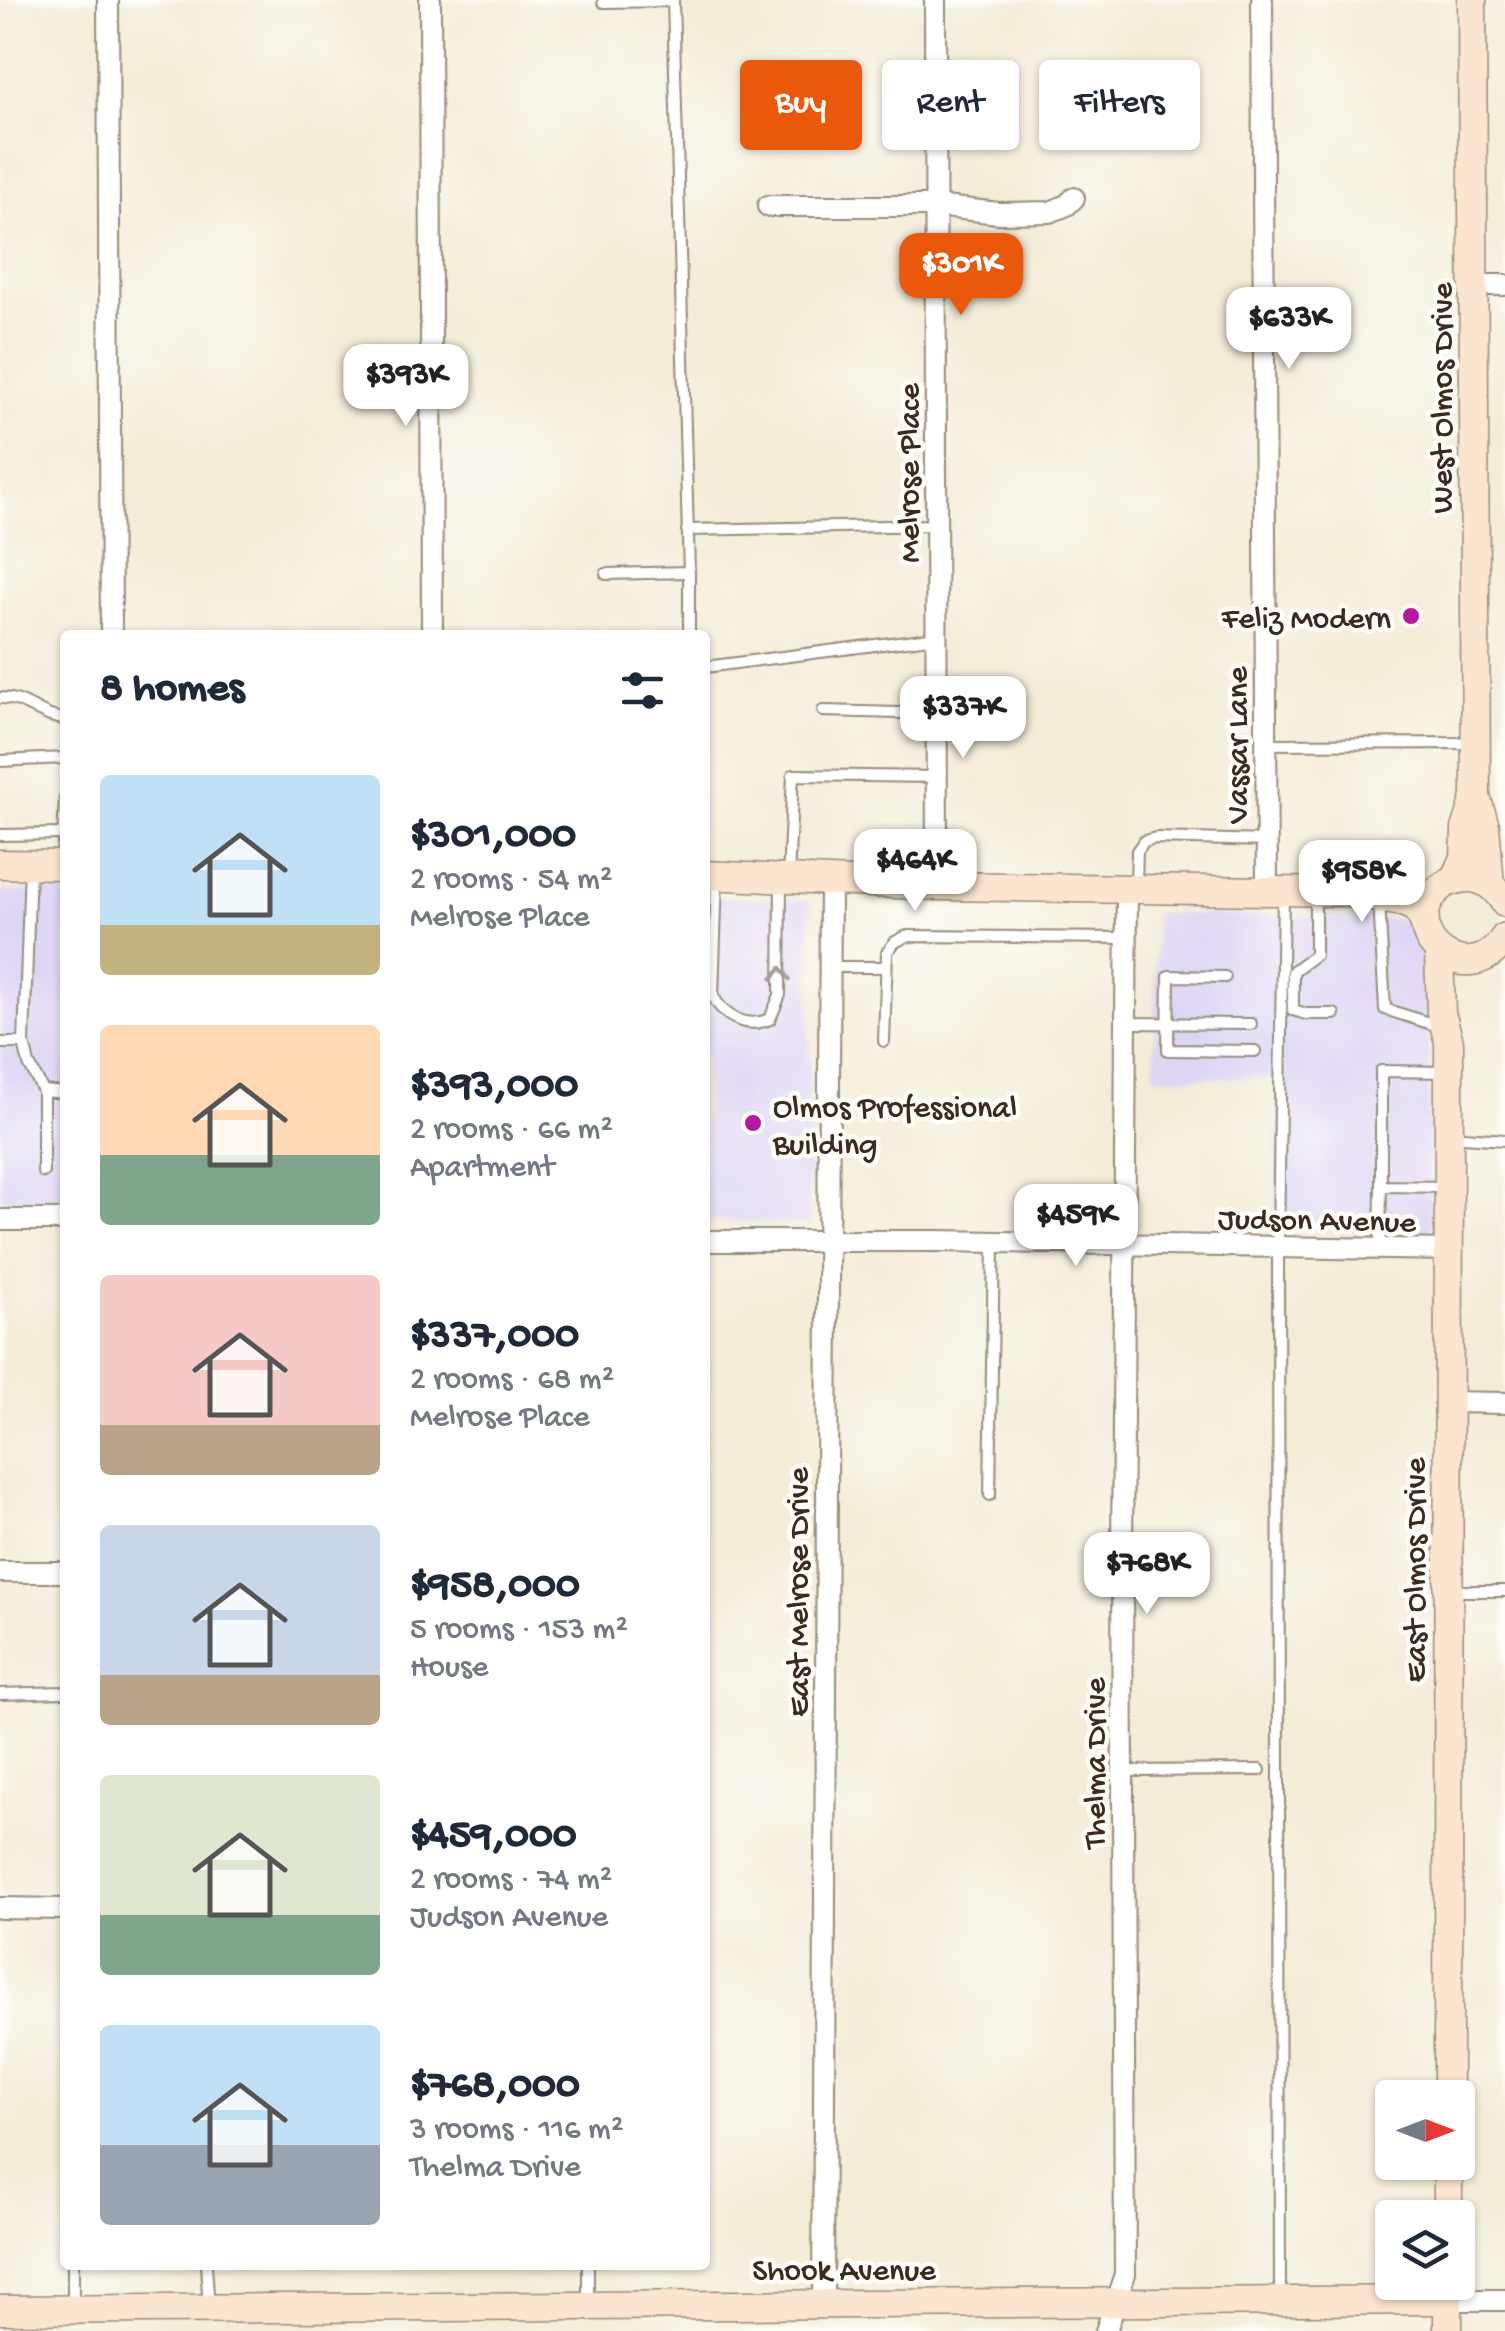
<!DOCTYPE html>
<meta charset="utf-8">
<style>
:root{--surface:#fff;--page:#f2f2f3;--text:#1f2937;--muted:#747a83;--accent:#ea580c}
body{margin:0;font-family:"Gochi Hand",sans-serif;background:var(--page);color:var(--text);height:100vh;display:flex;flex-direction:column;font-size:38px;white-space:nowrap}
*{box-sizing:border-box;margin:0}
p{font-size:32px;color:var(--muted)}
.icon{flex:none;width:55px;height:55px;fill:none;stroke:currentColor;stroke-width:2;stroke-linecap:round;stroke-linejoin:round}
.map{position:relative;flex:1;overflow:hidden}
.side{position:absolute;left:60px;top:630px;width:650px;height:1640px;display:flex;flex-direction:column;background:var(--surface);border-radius:10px;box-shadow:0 2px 8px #0004}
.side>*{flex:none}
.guide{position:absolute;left:740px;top:60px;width:615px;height:90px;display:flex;gap:20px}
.needle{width:65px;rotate:90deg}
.tools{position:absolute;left:1375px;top:2080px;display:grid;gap:20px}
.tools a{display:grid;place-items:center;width:100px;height:100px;border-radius:10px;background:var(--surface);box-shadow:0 2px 8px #0004;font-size:50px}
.price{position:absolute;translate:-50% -85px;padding:0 22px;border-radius:20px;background:#fff;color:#222;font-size:32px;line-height:65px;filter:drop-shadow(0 2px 5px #0008)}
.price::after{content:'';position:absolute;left:50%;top:60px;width:30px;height:22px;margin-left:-15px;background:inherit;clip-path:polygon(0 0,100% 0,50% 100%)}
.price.active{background:var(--accent);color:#fff}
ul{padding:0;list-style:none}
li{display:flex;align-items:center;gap:30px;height:250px;padding:0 40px}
li span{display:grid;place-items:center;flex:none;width:280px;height:200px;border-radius:10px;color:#555}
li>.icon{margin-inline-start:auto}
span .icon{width:120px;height:120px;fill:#fffc;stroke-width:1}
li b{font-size:42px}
h2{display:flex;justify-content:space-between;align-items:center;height:120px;padding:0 40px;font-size:42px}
.chip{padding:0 35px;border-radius:10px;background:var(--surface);box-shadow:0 2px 8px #0004;font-size:35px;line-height:90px}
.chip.active{background:var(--accent);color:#fff}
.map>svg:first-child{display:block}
.built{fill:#ded5f5}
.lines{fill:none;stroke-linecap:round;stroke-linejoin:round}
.lane-casing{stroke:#978b7a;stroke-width:14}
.street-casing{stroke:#978b7a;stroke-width:24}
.secondary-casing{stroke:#978b7a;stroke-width:31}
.lane{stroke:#fff;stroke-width:10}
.street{stroke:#fff;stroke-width:20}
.secondary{stroke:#fbe5cf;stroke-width:28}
.oneway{stroke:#a79f9a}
.poi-dot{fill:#b5179e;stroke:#fdfcf7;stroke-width:4}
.labels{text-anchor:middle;stroke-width:9;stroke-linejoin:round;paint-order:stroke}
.street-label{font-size:32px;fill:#3b2a1e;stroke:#fdfcf7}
.poi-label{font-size:32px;fill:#3b2a1e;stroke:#fdfcf7;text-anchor:end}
</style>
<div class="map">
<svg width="1505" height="2331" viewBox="0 0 1505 2331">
<rect width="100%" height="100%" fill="#fdfcf7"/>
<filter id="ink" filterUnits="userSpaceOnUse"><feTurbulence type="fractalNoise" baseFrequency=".01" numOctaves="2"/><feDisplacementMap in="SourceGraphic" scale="20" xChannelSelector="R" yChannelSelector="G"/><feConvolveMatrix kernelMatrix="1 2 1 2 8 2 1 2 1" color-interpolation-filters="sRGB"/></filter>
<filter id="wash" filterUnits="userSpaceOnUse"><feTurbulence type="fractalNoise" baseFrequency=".0048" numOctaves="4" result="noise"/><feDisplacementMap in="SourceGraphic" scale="40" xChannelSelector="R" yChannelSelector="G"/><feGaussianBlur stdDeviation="2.25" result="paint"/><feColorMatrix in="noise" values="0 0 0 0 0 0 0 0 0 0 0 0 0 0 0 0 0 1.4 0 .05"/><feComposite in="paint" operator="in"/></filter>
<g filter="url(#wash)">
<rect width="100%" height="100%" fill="#f3ecd7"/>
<g class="built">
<polygon points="65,890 65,1201 0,1200 0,891"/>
<polygon points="705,897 810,901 809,1224 705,1221"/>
<polygon points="1155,913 1404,919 1424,958 1428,1001 1431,1232 1276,1230 1277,1078 1154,1077"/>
</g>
</g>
<g filter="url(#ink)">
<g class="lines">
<g class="lane-casing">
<g id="lane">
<polyline points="603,2 673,1"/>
<polyline points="687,530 937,525"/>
<polyline points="689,572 689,635"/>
<polyline points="606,574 689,572 673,0"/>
<polyline points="705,667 937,637"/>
<path d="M0,698c27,-1 39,20 65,21"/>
<polyline points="823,711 938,714"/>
<polyline points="1266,744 1474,743"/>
<polyline points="0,761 65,758"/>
<polyline points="0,835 64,834"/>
<polyline points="62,863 65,799"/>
<polyline points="30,865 24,1043 29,1064 43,1091 65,1093"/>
<path d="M717,876l-4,120c11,22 34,33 57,23l10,-24 1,-112"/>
<polyline points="788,878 793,775 937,777"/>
<polyline points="1136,885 1137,851 1144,841 1156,838 1266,841"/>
<polyline points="1315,892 1315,955 1293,971 1293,1010 1306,1014 1334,1014"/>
<polyline points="1379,900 1385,1009 1441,1027"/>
<polyline points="829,967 885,967"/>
<polyline points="1225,977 1169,976 1168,1050 1255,1051"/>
<polyline points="1127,1023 1251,1024"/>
<polyline points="884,1041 887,952 895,942 907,936 1127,938"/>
<polyline points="0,1043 24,1043"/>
<polyline points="43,1091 43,1172"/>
<polyline points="1450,1136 1505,1140"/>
<polyline points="1447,1187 1381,1186 1381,1071 1448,1072"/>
<polyline points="1380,1249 1381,1186"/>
<polyline points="990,1495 994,1242"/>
<polyline points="1449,1591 1505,1591"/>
<polyline points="0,1694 65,1692"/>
<polyline points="1123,1771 1260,1770"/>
<polyline points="206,2265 209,2308"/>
<polyline points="1280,2300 1278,1247 1283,892"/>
<polyline points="588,2304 588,2265"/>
<polyline points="73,2308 73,2265"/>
</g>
</g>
<g class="street-casing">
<g id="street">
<polyline points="108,0 111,635"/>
<polyline points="430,0 432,635"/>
<polyline points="935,0 937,886"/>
<polyline points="1262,0 1267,890"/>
<polyline points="768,206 935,206 999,213 1050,212 1067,205 1074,198"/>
<polyline points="1474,285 1505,285"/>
<polyline points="0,1220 65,1220"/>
<polyline points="705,1241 938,1241 1449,1250"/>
<polyline points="1448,1402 1505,1403"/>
<polyline points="0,1572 65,1572"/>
<polyline points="0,1908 65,1909"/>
<polyline points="1448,2300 1505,2300"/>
<polyline points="823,2303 830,882"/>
<polyline points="1106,2331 1125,2274 1122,1555 1127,891"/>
</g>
</g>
<g class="secondary-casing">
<g id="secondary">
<polyline points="1472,0 1476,797 1485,826 1490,885"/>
<polyline points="0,864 65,865"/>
<polyline points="705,875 937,886 1341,892 1402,902 1415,907 1425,922"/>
<polyline points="1455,880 1465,858 1466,829 1476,797"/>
<path d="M1505,903c-8,-14 -20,-25 -37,-25 -13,0 -26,6 -34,16 -36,44 37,100 71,43"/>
<polyline points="1439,951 1441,1013 1449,1042 1448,2098"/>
<polyline points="1448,2218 1448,2162"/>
<polyline points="1448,2284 1448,2331"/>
<polyline points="0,2310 1448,2300"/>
</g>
</g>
<use href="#lane" class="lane"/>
<use href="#street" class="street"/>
<use href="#secondary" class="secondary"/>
</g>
<defs><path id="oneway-chevron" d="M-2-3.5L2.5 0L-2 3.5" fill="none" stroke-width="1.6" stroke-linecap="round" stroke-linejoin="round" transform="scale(2.5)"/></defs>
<use class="oneway" href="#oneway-chevron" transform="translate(781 974) rotate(-89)"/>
</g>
<g class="poi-dot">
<circle cx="1411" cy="616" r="10"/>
<circle cx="753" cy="1123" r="10"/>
</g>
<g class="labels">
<g class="street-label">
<text transform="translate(1440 398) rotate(-90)" y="11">West Olmos Drive</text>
<text transform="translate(907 473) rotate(-90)" y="11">Melrose Place</text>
<text transform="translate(1235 745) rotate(-90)" y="11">Vassar Lane</text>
<text transform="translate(1317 1218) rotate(1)" y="11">Judson Avenue</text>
<text transform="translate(1413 1570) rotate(-90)" y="11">East Olmos Drive</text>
<text transform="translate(796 1592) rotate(-90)" y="11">East Melrose Drive</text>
<text transform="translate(1093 1763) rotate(-90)" y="11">Thelma Drive</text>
<text x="844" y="2279">Shook Avenue</text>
</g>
<g class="poi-label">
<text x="1391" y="627">Feliz Modern</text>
<text x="773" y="1116" text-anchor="start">Olmos Professional<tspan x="773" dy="37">Building</tspan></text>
</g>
</g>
</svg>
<div class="tools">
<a><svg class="needle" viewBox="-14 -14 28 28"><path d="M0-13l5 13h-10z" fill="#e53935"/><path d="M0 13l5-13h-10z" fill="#747a83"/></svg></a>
<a><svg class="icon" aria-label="layers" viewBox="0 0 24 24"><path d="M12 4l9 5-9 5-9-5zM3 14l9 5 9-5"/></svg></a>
</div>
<b class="price active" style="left:961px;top:318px">$301K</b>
<b class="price" style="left:1289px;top:372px">$633K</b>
<b class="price" style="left:406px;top:429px">$393K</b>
<b class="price" style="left:963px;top:761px">$337K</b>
<b class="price" style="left:915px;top:914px">$464K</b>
<b class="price" style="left:1362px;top:925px">$958K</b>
<b class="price" style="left:1076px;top:1269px">$459K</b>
<b class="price" style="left:1147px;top:1617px">$768K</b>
<div class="guide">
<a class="chip active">Buy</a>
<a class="chip">Rent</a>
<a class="chip">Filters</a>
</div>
<section class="side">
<h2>8 homes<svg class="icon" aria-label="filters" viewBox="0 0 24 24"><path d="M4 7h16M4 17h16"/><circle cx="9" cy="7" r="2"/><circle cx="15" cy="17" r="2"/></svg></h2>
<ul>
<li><span style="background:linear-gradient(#bfe0f5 75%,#c2b280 0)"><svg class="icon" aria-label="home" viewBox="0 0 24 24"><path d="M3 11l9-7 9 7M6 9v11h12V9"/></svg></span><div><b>$301,000</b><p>2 rooms · 54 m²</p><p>Melrose Place</p></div></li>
<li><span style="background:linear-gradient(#ffd9b3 65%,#7fa58c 0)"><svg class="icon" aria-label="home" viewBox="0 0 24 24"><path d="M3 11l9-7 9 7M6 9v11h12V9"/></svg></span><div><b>$393,000</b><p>2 rooms · 66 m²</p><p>Apartment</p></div></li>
<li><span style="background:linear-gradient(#f6c9c9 75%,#b9a48a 0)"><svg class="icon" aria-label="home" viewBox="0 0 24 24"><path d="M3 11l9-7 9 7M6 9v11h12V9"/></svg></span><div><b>$337,000</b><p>2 rooms · 68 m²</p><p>Melrose Place</p></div></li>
<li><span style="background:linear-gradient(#c9d6e8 75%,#b9a48a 0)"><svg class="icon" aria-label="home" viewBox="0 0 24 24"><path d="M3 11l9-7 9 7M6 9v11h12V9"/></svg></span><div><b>$958,000</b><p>5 rooms · 153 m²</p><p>House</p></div></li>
<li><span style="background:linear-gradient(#dfe7d0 70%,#7fa58c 0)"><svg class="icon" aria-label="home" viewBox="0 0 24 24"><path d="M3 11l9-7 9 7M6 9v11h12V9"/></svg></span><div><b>$459,000</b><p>2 rooms · 74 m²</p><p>Judson Avenue</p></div></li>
<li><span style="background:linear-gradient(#bfe0f5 60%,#9aa5b1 0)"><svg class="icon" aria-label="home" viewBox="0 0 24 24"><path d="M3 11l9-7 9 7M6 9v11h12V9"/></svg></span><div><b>$768,000</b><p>3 rooms · 116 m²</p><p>Thelma Drive</p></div></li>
</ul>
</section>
</div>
